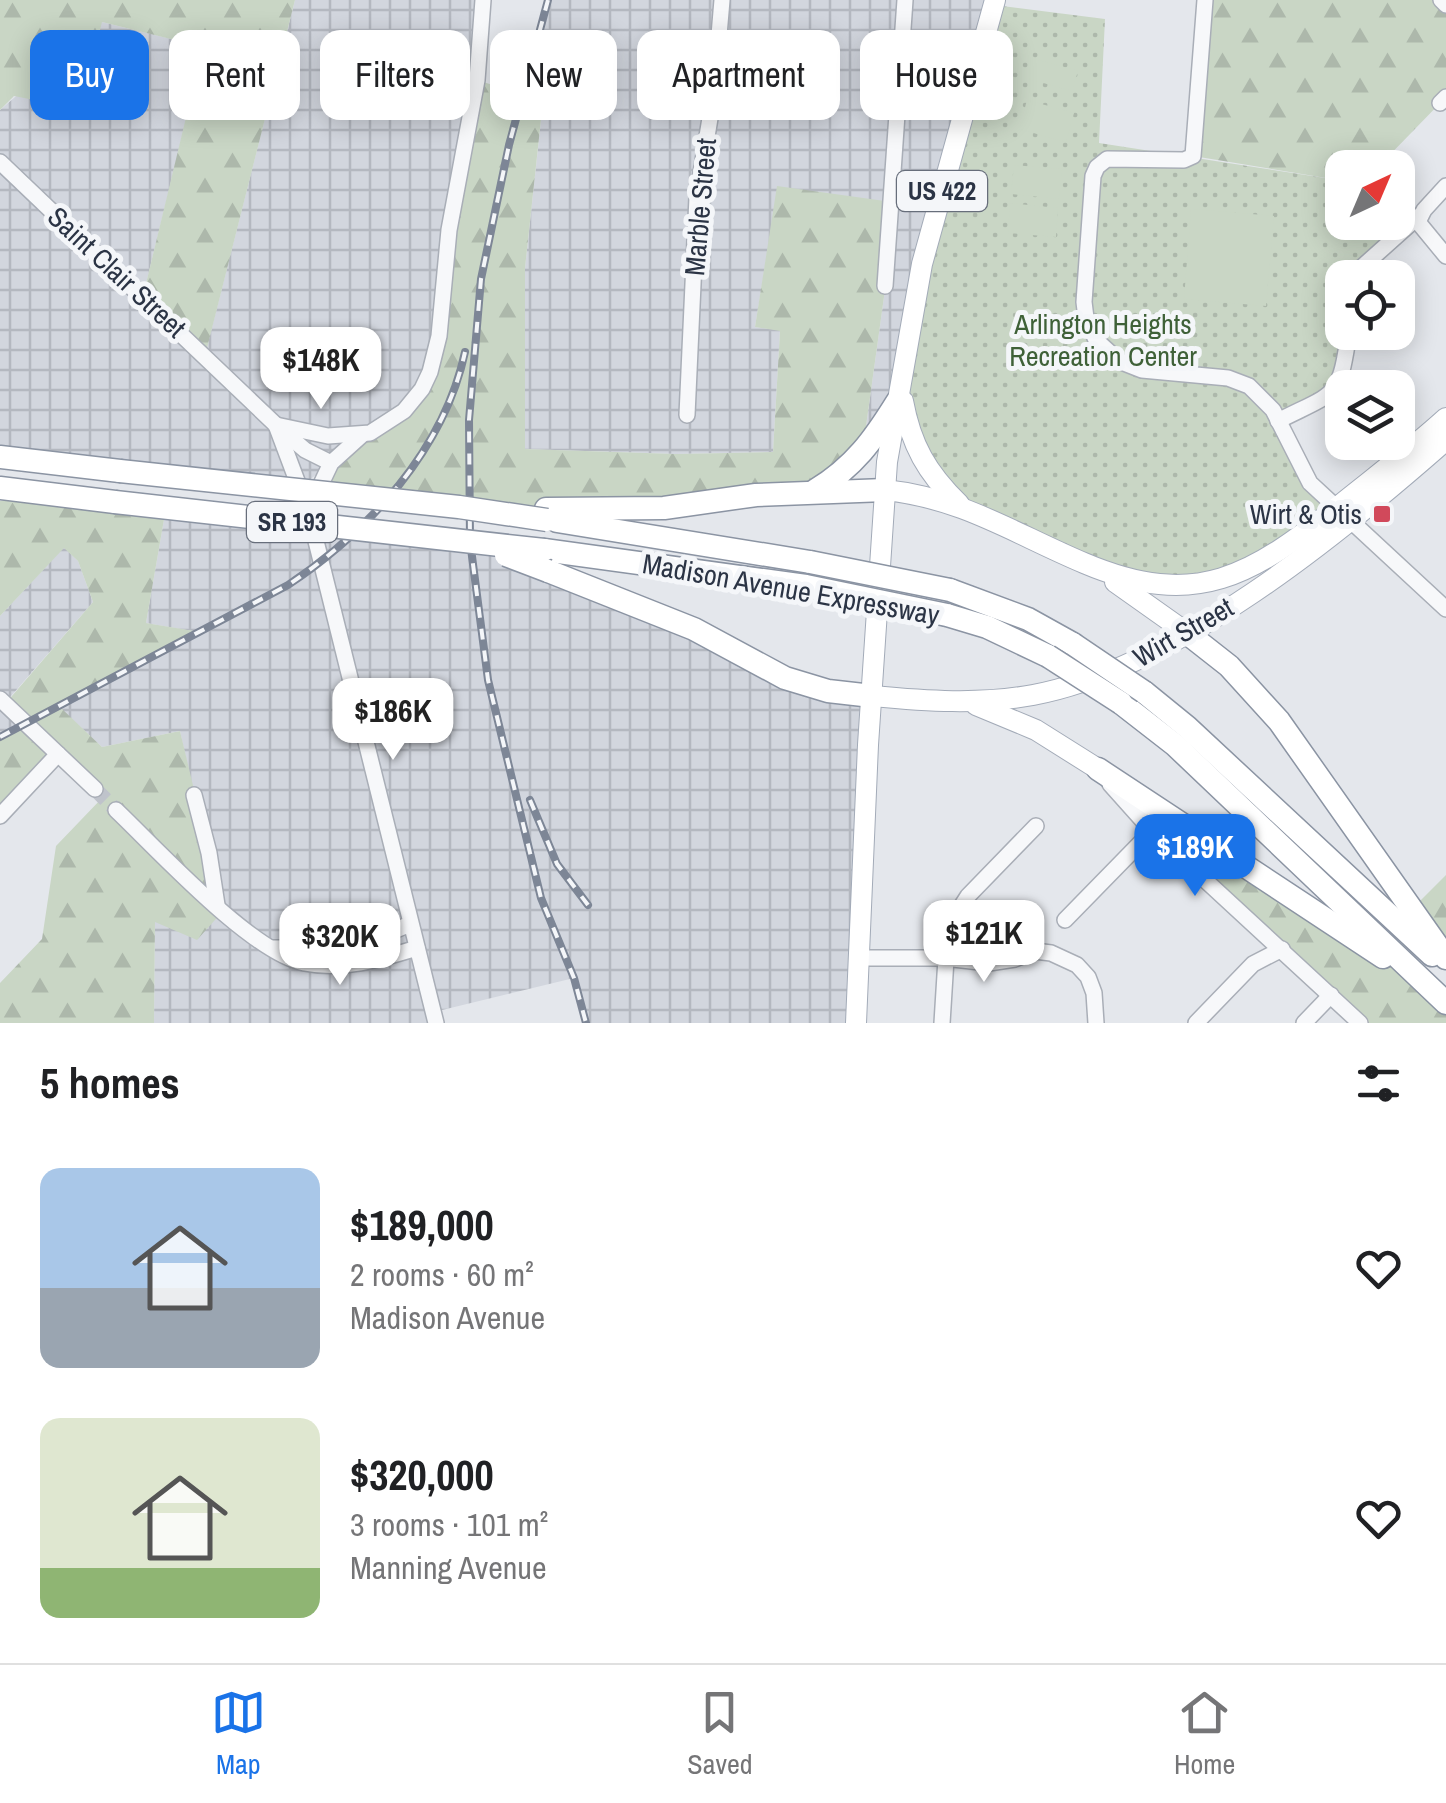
<!DOCTYPE html>
<meta charset="utf-8">
<style>
:root{--surface:#fff;--page:#f6f6f6;--text:#202124;--muted:#757577;--line:#e0e0e0;--accent:#1a73e8}
body{margin:0;font-family:"Archivo Narrow",sans-serif;background:var(--page);color:var(--text);height:100vh;display:flex;flex-direction:column;font-size:38px;white-space:nowrap}
*{box-sizing:border-box;margin:0}
p{font-size:32px;color:var(--muted)}
.icon{flex:none;width:55px;height:55px;fill:none;stroke:currentColor;stroke-width:2;stroke-linecap:round;stroke-linejoin:round}
.map{position:relative;height:1023px;overflow:hidden}
.details{display:flex;flex-direction:column;background:var(--surface);flex:1}
.details>*{flex:none}
.guide{position:absolute;left:30px;top:30px;width:1388px;height:90px;display:flex;gap:20px}
.needle{width:65px;rotate:44deg}
.buttons{position:absolute;left:1325px;top:150px;display:grid;gap:20px}
.buttons a{display:grid;place-items:center;width:90px;height:90px;border-radius:20px;background:var(--surface);box-shadow:0 5px 25px #0003;font-size:50px}
.price{position:absolute;translate:-50% -85px;padding:0 22px;border-radius:20px;background:#fff;color:#222;font-size:32px;line-height:65px;filter:drop-shadow(0 2px 5px #0008)}
.price::after{content:'';position:absolute;left:50%;top:60px;width:30px;height:22px;margin-left:-15px;background:inherit;clip-path:polygon(0 0,100% 0,50% 100%)}
.price.selected{background:var(--accent);color:#fff}
ul{padding:0;list-style:none}
li{display:flex;align-items:center;gap:30px;height:250px;padding:0 40px}
li span{display:grid;place-items:center;flex:none;width:280px;height:200px;border-radius:20px;color:#555}
li>.icon{margin-inline-start:auto}
span .icon{width:120px;height:120px;fill:#fffc;stroke-width:1}
li b{font-size:42px}
h2{display:flex;justify-content:space-between;align-items:center;height:120px;padding:0 40px;font-size:42px}
.pill{padding:0 35px;border-radius:20px;background:var(--surface);box-shadow:0 5px 25px #0003;font-size:35px;line-height:90px}
.pill.selected{background:var(--accent);color:#fff}
.dock{display:flex;justify-content:space-around;align-items:center;height:140px;border-top:2px solid var(--line);background:var(--surface);font-size:28px;color:var(--muted)}
.dock a{display:grid;justify-items:center;gap:5px}
.dock .selected{color:var(--accent)}
.map>svg:first-child{display:block}
.industrial{fill:url(#industrial-grid)}
.grass{fill:url(#grass-dots)}
.forest{fill:url(#forest-firs)}
.garden{fill:#c9d6c5}
.lines{fill:none;stroke-linecap:round;stroke-linejoin:round}
.minor-tunnel{stroke:#bfc3cb;stroke-width:15;stroke-dasharray:15 8;stroke-linecap:butt}
.minor-casing{stroke:#a9aeb7;stroke-width:18}
.major-casing{stroke:#a3abb8;stroke-width:22}
.highway-casing{stroke:#8b94a3;stroke-width:25}
.minor{stroke:#f7f8fa;stroke-width:15}
.major{stroke:#fff;stroke-width:20}
.highway{stroke:#fff;stroke-width:22}
.rail-casing{stroke:#7d8696;stroke-width:8}
.rail{stroke:#f4f6f9;stroke-width:4;stroke-dasharray:11;stroke-linecap:butt}
.highway-bridge-casing{stroke:#8b94a3;stroke-width:25;stroke-linecap:butt}
.highway-bridge{stroke:#fff;stroke-width:22}
.poi-dot{fill:#d1495b;stroke:#f4f6f9;stroke-width:4}
.labels{text-anchor:middle;stroke-width:10;stroke-linejoin:round;paint-order:stroke}
.shield{fill:#f4f6f9;stroke:#676e7b;stroke-width:2.5}
.shield-label{font-size:25px;font-weight:bold;fill:#2b3445}
.street-label{font-size:28px;fill:#2b3445;stroke:#f4f6f9}
.park-label{font-size:28px;fill:#3f6138;stroke:#f4f6f9}
.poi-label{font-size:28px;fill:#2b3445;stroke:#f4f6f9;text-anchor:end}
</style>
<div class="map">
<svg width="1446" height="1023" viewBox="0 0 1446 1023">
<defs>
<pattern id="industrial-grid" width="8" height="8" patternUnits="userSpaceOnUse" patternTransform="scale(2.5)"><rect width="8" height="8" fill="#d2d6de"/><path d="M0 4h8M4 0v8" fill="none" stroke="#b4b8c0"/></pattern>
<pattern id="grass-dots" width="8" height="8" patternUnits="userSpaceOnUse" patternTransform="scale(2.5)"><rect width="8" height="8" fill="#c9d6c5"/><path d="M2 2h.1M6 6h.1" fill="none" stroke="#adb8ab" stroke-width="1.8" stroke-linecap="round"/></pattern>
<pattern id="forest-firs" width="22" height="20" patternUnits="userSpaceOnUse" patternTransform="scale(2.5)"><rect width="22" height="20" fill="#c9d6c5"/><path d="M5 1l3.5 6h-7zM16 11l3.5 6h-7z" fill="#adb8ab"/></pattern>
</defs>
<rect width="100%" height="100%" fill="#e4e7ec"/>
<g class="industrial">
<polygon points="295,0 483,0 447,253 422,389 297,490 0,447 0,110 102,22 204,47 143,296 205,355"/>
<polygon points="548,0 995,0 897,402 862,455 889,261 778,187 755,327 780,330 773,452 676,454 524,449 525,268 543,102 521,93"/>
<polygon points="166,508 470,541 771,671 872,696 856,1023 586,1023 574,978 434,1012 436,1023 154,1023 155,921 194,795 180,731 102,747 59,707 198,632 146,623"/>
<polygon points="64,547 78,561 93,602 5,703 27,724 0,737 0,616"/>
</g>
<polygon class="grass" points="994,5 1105,19 1099,143 1338,180 1342,184 1342,222 1383,223 1397,236 1358,277 1342,278 1342,377 1278,421 1329,501 1265,561 1154,583 961,505 907,423 909,326"/>
<g class="forest">
<polygon points="0,0 295,0 205,356 143,296 203,47 102,22 80,109 14,96 0,110"/>
<polygon points="1205,0 1446,0 1446,97 1378,167 1342,168 1342,184 1338,180 1193,156"/>
<polygon points="477,80 543,101 525,268 525,449 676,454 773,452 780,331 755,327 777,186 892,202 889,261 862,455 815,491 664,508 459,507 317,491 323,477 422,389"/>
<polygon points="68,496 166,508 146,623 200,632 60,707 102,747 180,731 223,911 197,940 155,922 154,1023 0,1023 0,983 42,939 56,846 103,797 58,755 0,816 0,737 26,724 5,704 93,602 78,561 64,548 0,616 0,501"/>
<polygon points="1134,814 1171,815 1446,1003 1446,1023 1360,1023"/>
<polygon points="1446,875 1446,958 1412,909"/>
</g>
<g class="garden">
<polygon points="1035,59 1078,71 1072,91 1029,79"/>
<polygon points="1027,100 1074,113 1066,142 1019,129"/>
<polygon points="1014,165 1062,169 1059,199 1011,194"/>
<polygon points="1010,203 1058,208 1056,237 1008,233"/>
<polygon points="1191,209 1274,216 1266,306 1184,299"/>
</g>
<g class="lines">
<polyline class="minor-tunnel" points="95,789 116,810"/>
<g class="minor-casing">
<g id="minor">
<polyline points="1205,0 1193,156 1184,160 1107,159 1097,167 1093,176 1084,302 1086,318 1096,340 1119,361 1142,370 1228,378 1249,386 1273,410 1310,483 1446,609"/>
<polyline points="1441,0 1446,5"/>
<polyline points="1440,103 1446,97"/>
<polyline points="0,162 276,425 305,450 331,463"/>
<polyline points="1446,186 1424,210 1418,222 1446,256"/>
<polyline points="1358,278 1362,267 1419,216"/>
<polyline points="885,286 905,0"/>
<polyline points="687,415 697,197 714,94 722,0"/>
<path d="M1278,421c59,-30 61,-21 71,-89"/>
<polyline points="276,425 309,513 436,1023"/>
<polyline points="276,425 328,436 370,433 404,411 422,389 430,372 439,336 449,230 477,80 483,0"/>
<polyline points="314,499 331,463 362,435"/>
<polyline points="0,699 95,789"/>
<polyline points="1110,784 1152,831 1360,1023"/>
<polyline points="194,795 209,853 217,905"/>
<path d="M116,810c42,40 135,142 188,153 39,8 77,-4 113,-15"/>
<polyline points="0,816 58,754"/>
<polyline points="1065,920 1152,831"/>
<polyline points="273,948 332,948 384,935 410,924"/>
<polyline points="859,958 944,958 989,963 1015,959 1035,951 1051,953 1077,965 1088,977 1094,993 1096,1023"/>
<polyline points="942,1023 948,927 968,896 1036,826"/>
<polyline points="1196,1023 1253,964 1282,949"/>
<polyline points="1304,1023 1331,995"/>
</g>
</g>
<g class="major-casing">
<g id="major">
<path d="M903,401c8,44 24,72 56,103"/>
<path d="M885,490c77,8 130,44 199,73 113,48 168,12 256,-58 36,-29 72,-56 106,-87"/>
<polyline points="1115,582 1187,633"/>
<path d="M872,696c53,5 108,9 161,-1 143,-27 305,-160 413,-255"/>
<polyline points="976,705 1036,730 1098,769"/>
<polyline points="856,1023 868,745 887,462 922,264 995,0"/>
</g>
</g>
<g class="highway-casing">
<g id="highway">
<polyline points="0,457 120,471"/>
<polyline points="0,488 115,502"/>
<path d="M816,490c38,-23 58,-51 81,-88"/>
<polyline points="546,509 664,508 756,495 885,490"/>
<polyline points="557,521 810,562"/>
<polyline points="544,550 806,586"/>
<polyline points="548,571 694,629 785,678 828,691 872,696"/>
<polyline points="950,590 1028,619 1073,644"/>
<polyline points="947,615 987,627 1048,656"/>
<polyline points="1187,633 1229,666 1279,721 1446,958"/>
<polyline points="1144,692 1187,727 1432,955"/>
<polyline points="1121,703 1175,745 1446,1003"/>
<polyline points="1098,769 1383,957"/>
</g>
</g>
<use href="#minor" class="minor"/>
<use href="#major" class="major"/>
<use href="#highway" class="highway"/>
<g class="rail-casing">
<g id="rail">
<polyline points="548,0 509,145 481,279 469,420 470,541 488,680 541,898 574,978 586,1023"/>
<path d="M0,737l288,-152c81,-54 156,-135 177,-233"/>
<polyline points="530,800 557,864 588,905"/>
</g>
</g>
<use href="#rail" class="rail"/>
<g class="highway-bridge-casing">
<g id="highway-bridge">
<polyline points="120,471 459,507 547,520"/>
<polyline points="115,502 544,550"/>
<polyline points="506,555 548,571"/>
<polyline points="810,562 950,590"/>
<polyline points="806,586 947,615"/>
<polyline points="1073,644 1144,692"/>
<polyline points="1048,656 1121,703"/>
</g>
</g>
<use href="#highway-bridge" class="highway-bridge"/>
</g>
<rect class="poi-dot" x="1372" y="504" width="20" height="20" rx="5"/>
<g class="labels">
<g class="shield">
<rect x="897" y="171" width="90" height="40" rx="8"/>
<rect x="247" y="502" width="90" height="40" rx="8"/>
</g>
<g class="shield-label">
<text x="942" y="200">US 422</text>
<text x="292" y="531">SR 193</text>
</g>
<g class="street-label">
<text transform="translate(700 207) rotate(-85)" y="10">Marble Street</text>
<text transform="translate(117 272) rotate(43)" y="10">Saint Clair Street</text>
<text transform="translate(791 589) rotate(10)" y="10">Madison Avenue Expressway</text>
<text transform="translate(1183 632) rotate(-30)" y="10">Wirt Street</text>
</g>
<g class="park-label">
<text x="1103" y="334">Arlington Heights<tspan x="1103" dy="32">Recreation Center</tspan></text>
</g>
<g class="poi-label">
<text x="1362" y="524">Wirt &amp; Otis</text>
</g>
</g>
</svg>
<div class="buttons">
<a><svg class="needle" viewBox="-14 -14 28 28"><path d="M0-13l5 13h-10z" fill="#e53935"/><path d="M0 13l5-13h-10z" fill="#757577"/></svg></a>
<a><svg class="icon" aria-label="locate" viewBox="0 0 24 24"><circle cx="12" cy="12" r="6"/><path d="M12 2v4M12 18v4M2 12h4M18 12h4"/></svg></a>
<a><svg class="icon" aria-label="layers" viewBox="0 0 24 24"><path d="M12 4l9 5-9 5-9-5zM3 14l9 5 9-5"/></svg></a>
</div>
<b class="price" style="left:321px;top:412px">$148K</b>
<b class="price" style="left:393px;top:763px">$186K</b>
<b class="price selected" style="left:1195px;top:899px">$189K</b>
<b class="price" style="left:984px;top:985px">$121K</b>
<b class="price" style="left:340px;top:988px">$320K</b>
<div class="guide">
<a class="pill selected">Buy</a>
<a class="pill">Rent</a>
<a class="pill">Filters</a>
<a class="pill">New</a>
<a class="pill">Apartment</a>
<a class="pill">House</a>
</div>
</div>
<section class="details">
<h2>5 homes<svg class="icon" aria-label="filters" viewBox="0 0 24 24"><path d="M4 7h16M4 17h16"/><circle cx="9" cy="7" r="2"/><circle cx="15" cy="17" r="2"/></svg></h2>
<ul>
<li><span style="background:linear-gradient(#a9c7e8 60%,#9aa5b1 0)"><svg class="icon" aria-label="home" viewBox="0 0 24 24"><path d="M3 11l9-7 9 7M6 9v11h12V9"/></svg></span><div><b>$189,000</b><p>2 rooms · 60 m²</p><p>Madison Avenue</p></div><svg class="icon" aria-label="heart" viewBox="0 0 24 24"><path d="M12 20l-8-8c-3-5 5-10 8-4 3-6 11-1 8 4z"/></svg></li>
<li><span style="background:linear-gradient(#dfe7d0 75%,#8fb573 0)"><svg class="icon" aria-label="home" viewBox="0 0 24 24"><path d="M3 11l9-7 9 7M6 9v11h12V9"/></svg></span><div><b>$320,000</b><p>3 rooms · 101 m²</p><p>Manning Avenue</p></div><svg class="icon" aria-label="heart" viewBox="0 0 24 24"><path d="M12 20l-8-8c-3-5 5-10 8-4 3-6 11-1 8 4z"/></svg></li>
</ul>
</section>
<nav class="dock">
<a class="selected"><svg class="icon" aria-label="map" viewBox="0 0 24 24"><path d="M3 6l6-2 6 2 6-2v14l-6 2-6-2-6 2zM9 4v14M15 6v14"/></svg>Map</a>
<a><svg class="icon" aria-label="saved" viewBox="0 0 24 24"><path d="M7 4h10v16l-5-4-5 4z"/></svg>Saved</a>
<a><svg class="icon" aria-label="home" viewBox="0 0 24 24"><path d="M3 11l9-7 9 7M6 9v11h12V9"/></svg>Home</a>
</nav>
